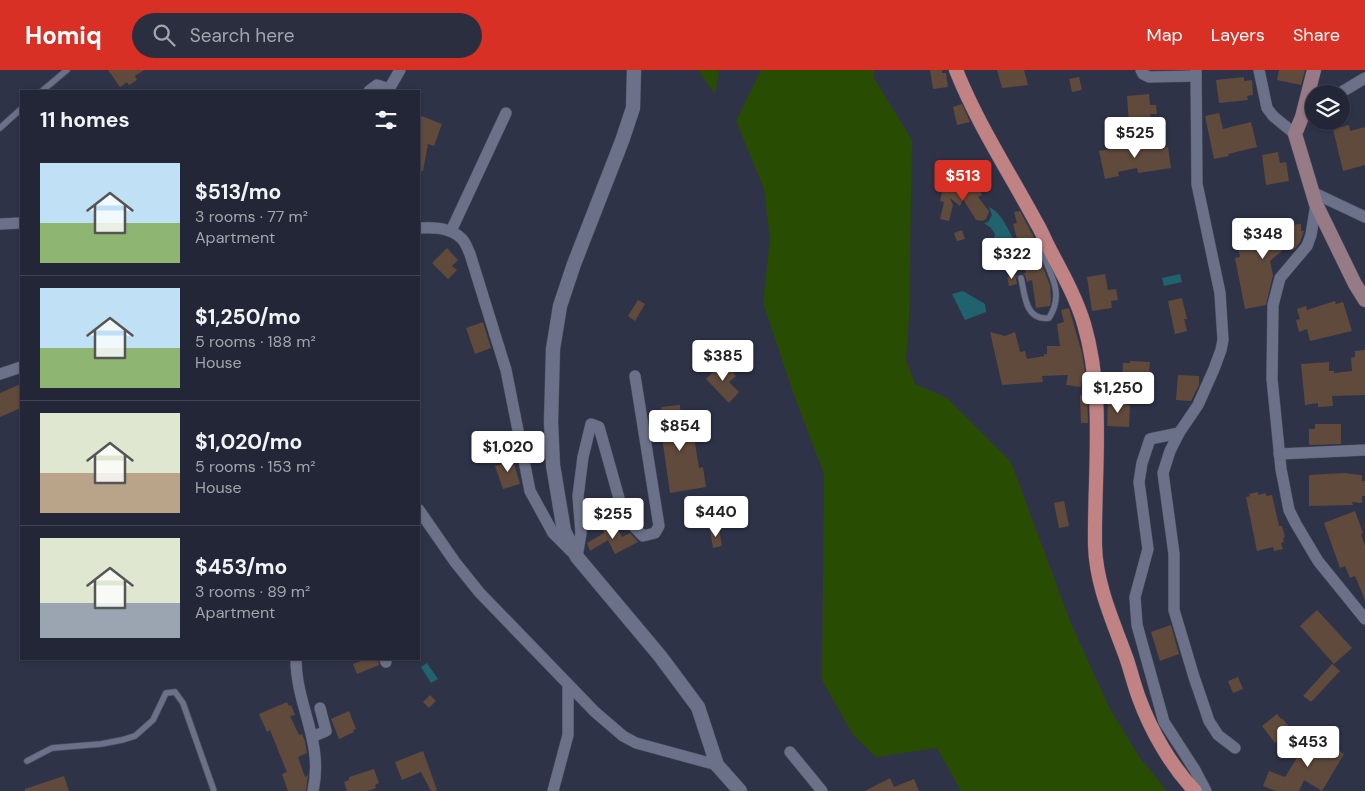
<!DOCTYPE html>
<meta charset="utf-8">
<style>
:root{--surface:#232636;--page:#2b2e3e;--text:#f1f3f6;--muted:#a3a5ad;--line:#404351;--accent:#d93025}
body{margin:0;font-family:"DM Sans",sans-serif;background:var(--page);color:var(--text);height:100vh;display:flex;flex-direction:column;font-size:19px;white-space:nowrap}
*{box-sizing:border-box;margin:0}
p{font-size:16px;color:var(--muted)}
.icon{flex:none;width:28px;height:28px;fill:none;stroke:currentColor;stroke-width:2;stroke-linecap:round;stroke-linejoin:round}
.map{position:relative;flex:1;overflow:hidden}
.panel{position:absolute;left:20px;top:20px;width:400px;height:570px;display:flex;flex-direction:column;background:var(--surface);border-radius:0px;box-shadow:0 1px 4px #0004,0 0 0 1px var(--line)}
.panel>*{flex:none}
.tools{position:absolute;left:1305px;top:15px;display:grid;gap:10px}
.tools a{display:grid;place-items:center;width:45px;height:45px;border-radius:50%;background:var(--surface);box-shadow:0 1px 4px #0004,0 0 0 1px var(--line);font-size:25px}
.price{position:absolute;translate:-50% -42px;padding:0 11px;border-radius:5px;background:#fff;color:#222;font-size:16px;line-height:32px;filter:drop-shadow(0 1px 2px #0008)}
.price::after{content:'';position:absolute;left:50%;top:30px;width:15px;height:11px;margin-left:-8px;background:inherit;clip-path:polygon(0 0,100% 0,50% 100%)}
.price.active{background:var(--accent);color:#fff}
ul{padding:0;list-style:none}
li{display:flex;align-items:center;gap:15px;height:125px;padding:0 20px}
li+li{border-top:1px solid var(--line)}
li span{display:grid;place-items:center;flex:none;width:140px;height:100px;border-radius:0px;color:#555}
li>.icon{margin-inline-start:auto}
span .icon{width:60px;height:60px;fill:#fffc;stroke-width:1}
li b{font-size:21px}
h2{display:flex;justify-content:space-between;align-items:center;height:60px;padding:0 20px;font-size:21px}
header{display:flex;align-items:center;gap:30px;box-sizing:border-box;height:70px;padding:0 25px;background:var(--accent);color:#fff}
header strong{font-size:24px}
nav{display:flex;gap:28px;margin-inline-start:auto;font-size:18px}
.search{width:350px;height:45px;background:var(--page);display:flex;align-items:center;gap:12px;box-sizing:border-box;padding:0 18px;border-radius:28px;color:var(--muted);font-size:19px}
.map>svg:first-child{display:block}
.green{fill:#284d02}
.water{fill:#20636f}
.building{fill:#604a3c}
.lines{fill:none;stroke-linecap:round;stroke-linejoin:round}
.service-casing{stroke:#4c5061;stroke-width:7}
.minor-casing{stroke:#4c5061;stroke-width:12}
.tertiary-casing{stroke:#4c5061;stroke-width:15}
.secondary-casing{stroke:#4c5061;stroke-width:15}
.primary-casing{stroke:#4c5061;stroke-width:15}
.service{stroke:#6b7188;stroke-width:5.5}
.minor{stroke:#6b7188;stroke-width:11}
.tertiary{stroke:#6b7188;stroke-width:14}
.secondary{stroke:#967a86;stroke-width:14}
.primary{stroke:#c18284;stroke-width:14}
</style>
<header>
<strong>Homiq</strong>
<div class="search"><svg class="icon" aria-label="search" viewBox="0 0 24 24"><circle cx="10" cy="10" r="6"/><path d="M15 15l6 6"/></svg>Search here</div>
<nav><a>Map</a><a>Layers</a><a>Share</a></nav>
</header>
<div class="map">
<svg width="1365" height="721" viewBox="0 0 1365 721">
<rect width="100%" height="100%" fill="#2f3348"/>
<g class="green">
<polygon points="698,0 719,0 715,24"/>
<polygon points="761,0 874,0 874,8 912,70 909,247 906,290 915,314 947,328 1011,392 1070,551 1109,637 1140,688 1167,721 961,721 937,678 876,687 853,665 822,610 824,404 794,325 763,233 770,169 764,119 736,51"/>
</g>
<g class="water">
<path d="M989,137c13,6 19,23 26,35 -3,8 -7,10 -15,12l-7,-10 2,-10 -4,-6 -7,-5 4,-1 4,-7z"/>
<polygon points="1180,204 1182,212 1164,216 1162,208"/>
<polygon points="963,221 985,234 986,242 965,250 952,224"/>
<polygon points="427,593 438,609 431,613 421,597"/>
</g>
<g class="building">
<polygon points="108,0 144,0 135,6 137,10 129,15 127,12 120,17"/>
<polygon points="930,0 942,0 942,3 946,3 948,17 933,19"/>
<polygon points="997,0 1024,0 1028,15 1002,18"/>
<polygon points="1279,0 1305,0 1301,15 1277,10"/>
<polygon points="1079,7 1082,20 1072,22 1069,9"/>
<polygon points="1244,7 1244,11 1252,10 1253,25 1247,26 1248,30 1219,33 1216,10"/>
<polygon points="1149,24 1150,35 1156,35 1157,44 1150,44 1151,52 1129,54 1127,26"/>
<polygon points="962,34 970,52 957,55 953,37"/>
<polygon points="1219,43 1223,59 1251,52 1257,77 1228,84 1229,86 1214,89 1205,46"/>
<polygon points="419,45 442,54 434,76 428,74 423,101 419,101"/>
<polygon points="1349,55 1350,61 1365,57 1365,95 1343,101 1333,59"/>
<polygon points="1157,71 1158,79 1168,77 1171,98 1138,103 1137,98 1118,102 1119,106 1105,109 1099,81"/>
<polygon points="1278,82 1280,93 1286,92 1289,111 1266,115 1262,85"/>
<polygon points="944,113 969,120 978,116 982,125 978,127 989,141 986,149 982,151 976,150 963,129 960,136 950,128 953,135 949,151 940,149 944,132 940,131"/>
<polygon points="1020,141 1038,175 1036,176 1037,182 1050,215 1051,230 1050,236 1036,238 1032,210 1027,212 1025,205 1022,204 1026,203 1013,154 1017,153 1014,142"/>
<polygon points="1291,150 1291,155 1301,154 1301,161 1304,161 1300,172 1294,180 1283,180 1270,191 1273,205 1266,235 1245,239 1235,188 1240,187 1235,165 1254,161 1255,165 1278,162 1277,151"/>
<polygon points="962,160 965,169 957,171 954,163"/>
<polygon points="447,178 458,190 452,196 457,200 448,209 432,193"/>
<polygon points="1105,204 1108,220 1116,219 1118,230 1111,231 1112,238 1092,241 1087,207"/>
<polygon points="1018,205 1016,208 1017,214 1009,216 1007,207"/>
<polygon points="1182,228 1187,249 1184,249 1187,261 1175,264 1168,231"/>
<polygon points="638,230 645,234 635,251 628,246"/>
<polygon points="1335,231 1336,234 1343,232 1352,261 1310,271 1307,259 1299,262 1296,250 1300,249 1297,239 1306,236 1307,240"/>
<polygon points="1069,238 1082,283 1085,302 1083,302 1081,317 1066,315 1068,305 1042,306 1043,312 1002,315 990,262 1005,266 1015,262 1020,282 1025,281 1027,289 1044,286 1044,284 1047,284 1047,276 1060,276 1057,254 1064,252 1061,240"/>
<polygon points="483,252 491,278 475,284 466,258"/>
<polygon points="1365,280 1365,325 1332,326 1333,336 1318,337 1318,333 1305,335 1301,294 1329,292 1329,301 1334,301 1334,303 1352,301 1351,288 1355,287 1355,281"/>
<polygon points="1130,291 1150,292 1148,314 1122,311 1123,293 1130,293"/>
<polygon points="723,292 736,306 729,312 739,322 729,333 706,309"/>
<polygon points="1178,305 1199,306 1199,315 1191,331 1176,330"/>
<polygon points="21,314 21,338 0,347 0,323"/>
<polygon points="1087,324 1088,353 1081,353 1080,325"/>
<polygon points="1108,331 1128,332 1127,335 1130,335 1129,357 1107,356"/>
<polygon points="680,335 681,350 691,348 699,398 703,397 706,417 670,423 660,353 663,353 661,337"/>
<polygon points="1315,354 1341,354 1341,374 1309,375 1309,359 1315,359"/>
<polygon points="512,387 520,414 503,419 495,396 502,394 500,390"/>
<polygon points="1343,403 1362,405 1362,411 1365,411 1365,426 1362,426 1362,433 1352,432 1353,435 1309,436 1309,405"/>
<polygon points="1258,422 1258,425 1266,423 1266,426 1272,425 1279,456 1282,456 1285,467 1283,468 1284,472 1281,473 1283,479 1274,481 1273,477 1257,481 1246,427 1250,426 1249,424"/>
<polygon points="1064,431 1069,456 1059,458 1054,433"/>
<polygon points="1355,441 1363,463 1361,464 1365,476 1365,530 1355,506 1350,508 1345,496 1340,498 1324,453"/>
<polygon points="615,454 622,467 630,463 638,472 615,484 608,470 590,481 587,473 604,463 603,460"/>
<polygon points="719,458 722,476 713,478 710,460"/>
<polygon points="1317,540 1352,578 1334,594 1300,556"/>
<polygon points="1171,555 1179,584 1160,591 1151,562"/>
<polygon points="360,589 378,589 379,595 357,604 353,594 361,591"/>
<polygon points="1332,594 1340,601 1311,632 1303,626"/>
<polygon points="1238,607 1243,619 1233,623 1228,611"/>
<polygon points="430,625 436,631 429,638 423,632"/>
<polygon points="287,632 289,636 291,635 295,645 290,646 299,665 302,664 305,671 307,683 298,687 305,707 308,705 306,721 288,721 282,704 287,702 270,660 267,662 259,644"/>
<polygon points="349,641 356,659 353,660 354,662 339,669 331,649"/>
<polygon points="1277,644 1281,649 1282,648 1290,658 1288,660 1290,662 1275,673 1262,656"/>
<polygon points="1312,664 1344,684 1322,721 1304,710 1299,721 1276,721 1263,716 1269,701 1285,707"/>
<polygon points="423,681 437,720 434,721 431,721 421,702 402,710 395,692"/>
<polygon points="374,699 379,713 375,715 376,718 368,721 347,721 344,712 349,710 349,707"/>
<polygon points="64,706 69,721 25,721 25,719"/>
<polygon points="890,708 894,717 914,709 919,721 865,721"/>
</g>
<g class="lines">
<g class="service-casing">
<g id="service">
<polyline points="42,21 67,0"/>
<polyline points="0,58 21,39"/>
<path d="M1021,208c4,17 4,43 28,40 16,-25 1,-44 -8,-68l6,-6"/>
<polyline points="27,691 52,678 101,674 122,670 135,666 153,650 166,623 175,622 183,633 214,721"/>
</g>
</g>
<g class="minor-casing">
<g id="minor">
<polyline points="1141,0 1143,4 1149,7 1196,6"/>
<polyline points="1196,0 1197,114 1220,223 1223,270 1221,280 1214,299 1198,335 1179,363 1150,369 1142,393 1139,412 1148,479 1135,527 1137,555 1164,652 1195,700 1206,721"/>
<polyline points="1259,0 1267,38 1273,46 1295,64"/>
<polyline points="369,21 377,15 389,19 400,0"/>
<polyline points="1334,24 1340,23 1365,8"/>
<polyline points="1312,122 1365,147"/>
<polyline points="1316,134 1311,165 1307,176 1280,208 1273,235 1272,309 1281,399 1289,440 1296,454 1318,491 1365,549"/>
<polyline points="0,154 21,153"/>
<path d="M419,158c14,-1 33,0 43,11 4,4 6,11 8,15l36,116 24,121 23,42 19,19"/>
<polyline points="451,161 506,43"/>
<polyline points="0,304 21,297"/>
<polyline points="1179,363 1170,381 1163,403 1174,484 1174,540 1194,607 1209,651 1218,665 1235,678"/>
<polyline points="503,381 505,374 512,368 521,380"/>
<polyline points="1279,384 1365,380"/>
<polyline points="419,440 455,492 479,522 595,642 623,666 636,673 717,695"/>
<polyline points="577,487 581,463 578,426 583,387 591,354 599,357 624,446 643,466 655,463 659,456 635,306"/>
<path d="M296,589c0,47 28,82 17,132"/>
<polyline points="385,589 386,592"/>
<polyline points="312,667 326,661 320,638"/>
<polyline points="790,682 822,721"/>
<polyline points="553,721 568,665 568,615"/>
</g>
</g>
<g class="tertiary-casing">
<polyline id="tertiary" points="634,0 633,38 622,71 574,194 560,236 553,279 551,352 553,395 564,461 577,487 660,586 698,637 717,695 740,721"/>
</g>
<g class="secondary-casing">
<polyline id="secondary" points="1314,0 1302,47 1295,64 1316,134 1355,214 1365,230"/>
</g>
<g class="primary-casing">
<path id="primary" d="M956,0c21,53 53,102 80,152 5,8 8,16 12,24 13,25 28,51 36,78 21,71 10,148 11,221 1,40 18,76 31,112 5,14 8,28 13,41 12,33 32,68 56,93"/>
</g>
<use href="#service" class="service"/>
<use href="#minor" class="minor"/>
<use href="#tertiary" class="tertiary"/>
<use href="#secondary" class="secondary"/>
<use href="#primary" class="primary"/>
</g>
</svg>
<div class="tools">
<a><svg class="icon" aria-label="layers" viewBox="0 0 24 24"><path d="M12 4l9 5-9 5-9-5zM3 14l9 5 9-5"/></svg></a>
</div>
<b class="price" style="left:1135px;top:89px">$525</b>
<b class="price active" style="left:963px;top:132px">$513</b>
<b class="price" style="left:1263px;top:190px">$348</b>
<b class="price" style="left:1012px;top:210px">$322</b>
<b class="price" style="left:723px;top:312px">$385</b>
<b class="price" style="left:1118px;top:344px">$1,250</b>
<b class="price" style="left:680px;top:382px">$854</b>
<b class="price" style="left:508px;top:403px">$1,020</b>
<b class="price" style="left:716px;top:468px">$440</b>
<b class="price" style="left:613px;top:470px">$255</b>
<b class="price" style="left:1308px;top:698px">$453</b>
<section class="panel">
<h2>11 homes<svg class="icon" aria-label="filters" viewBox="0 0 24 24"><path d="M4 7h16M4 17h16"/><circle cx="9" cy="7" r="2"/><circle cx="15" cy="17" r="2"/></svg></h2>
<ul>
<li><span style="background:linear-gradient(#bfe0f5 60%,#8fb573 0)"><svg class="icon" aria-label="home" viewBox="0 0 24 24"><path d="M3 11l9-7 9 7M6 9v11h12V9"/></svg></span><div><b>$513/mo</b><p>3 rooms · 77 m²</p><p>Apartment</p></div></li>
<li><span style="background:linear-gradient(#bfe0f5 60%,#8fb573 0)"><svg class="icon" aria-label="home" viewBox="0 0 24 24"><path d="M3 11l9-7 9 7M6 9v11h12V9"/></svg></span><div><b>$1,250/mo</b><p>5 rooms · 188 m²</p><p>House</p></div></li>
<li><span style="background:linear-gradient(#dfe7d0 60%,#b9a48a 0)"><svg class="icon" aria-label="home" viewBox="0 0 24 24"><path d="M3 11l9-7 9 7M6 9v11h12V9"/></svg></span><div><b>$1,020/mo</b><p>5 rooms · 153 m²</p><p>House</p></div></li>
<li><span style="background:linear-gradient(#dfe7d0 65%,#9aa5b1 0)"><svg class="icon" aria-label="home" viewBox="0 0 24 24"><path d="M3 11l9-7 9 7M6 9v11h12V9"/></svg></span><div><b>$453/mo</b><p>3 rooms · 89 m²</p><p>Apartment</p></div></li>
</ul>
</section>
</div>
